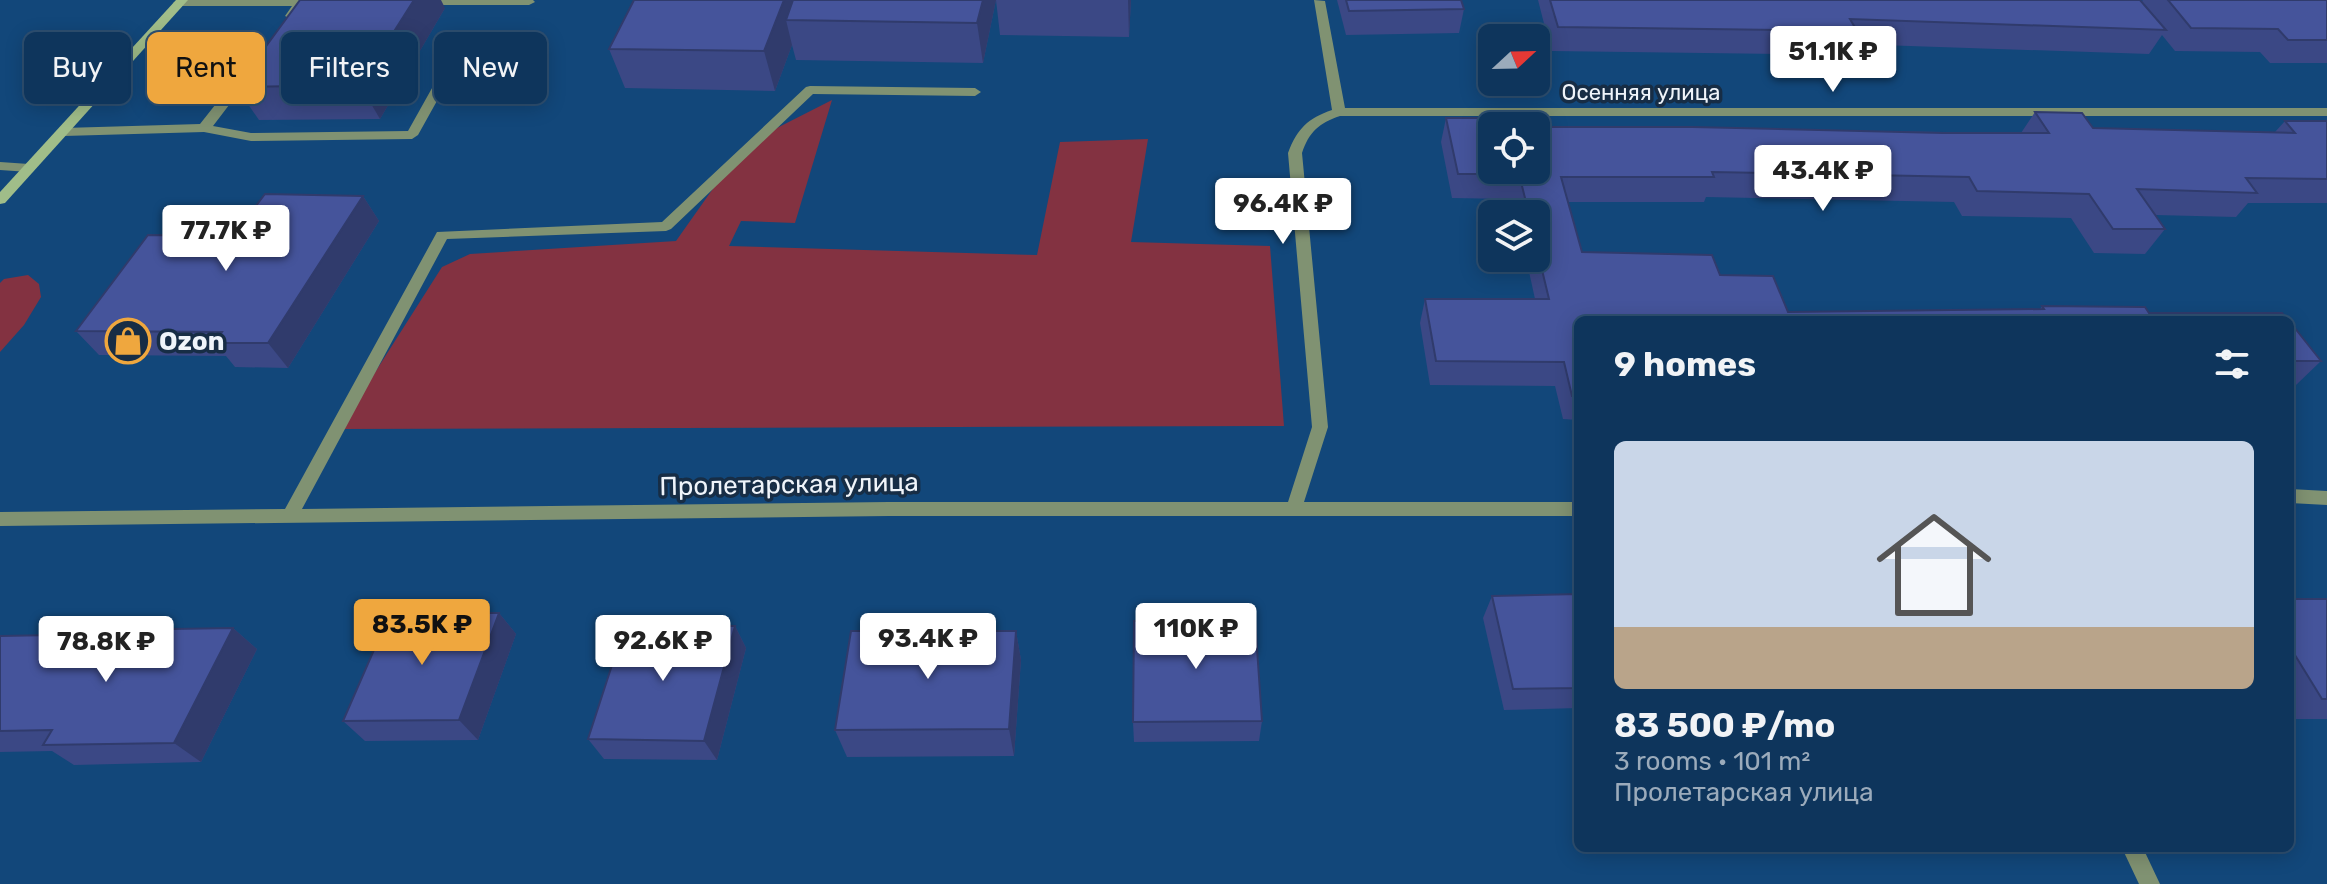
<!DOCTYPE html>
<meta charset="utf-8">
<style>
:root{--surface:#0e355c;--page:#173d62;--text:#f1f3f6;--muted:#9babbb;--line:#2e5072;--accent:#efa73e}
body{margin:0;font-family:Rubik,sans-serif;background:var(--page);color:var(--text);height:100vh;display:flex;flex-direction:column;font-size:30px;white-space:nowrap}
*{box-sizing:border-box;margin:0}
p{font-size:26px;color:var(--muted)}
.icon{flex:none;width:44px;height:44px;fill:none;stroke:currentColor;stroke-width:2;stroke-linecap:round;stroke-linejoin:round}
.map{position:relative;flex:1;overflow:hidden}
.drawer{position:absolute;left:1574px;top:316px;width:720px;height:536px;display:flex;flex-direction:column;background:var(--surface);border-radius:12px;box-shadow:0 4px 20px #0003,0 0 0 2px var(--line)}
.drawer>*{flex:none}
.banner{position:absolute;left:24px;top:32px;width:760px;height:72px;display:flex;gap:16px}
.needle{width:52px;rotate:68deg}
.fabs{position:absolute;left:1478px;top:24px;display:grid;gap:16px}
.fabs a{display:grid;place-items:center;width:72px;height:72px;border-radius:12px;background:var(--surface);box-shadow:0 4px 20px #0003,0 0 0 2px var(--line);font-size:40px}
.price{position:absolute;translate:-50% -68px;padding:0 18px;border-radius:8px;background:#fff;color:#222;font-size:26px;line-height:52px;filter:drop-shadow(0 2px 4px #0008)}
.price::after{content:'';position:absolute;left:50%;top:48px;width:24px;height:18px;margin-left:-12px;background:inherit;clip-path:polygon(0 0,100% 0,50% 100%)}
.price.current{background:var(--accent);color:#111}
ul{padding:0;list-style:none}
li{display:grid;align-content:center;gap:16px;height:424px;padding:0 40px}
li+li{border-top:2px solid var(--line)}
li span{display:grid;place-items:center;height:248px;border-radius:12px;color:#555}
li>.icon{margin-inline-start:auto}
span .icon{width:144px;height:144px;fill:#fffc;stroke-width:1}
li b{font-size:34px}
h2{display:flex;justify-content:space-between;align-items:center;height:96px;padding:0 40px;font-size:34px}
.pill{padding:0 28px;border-radius:12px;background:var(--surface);box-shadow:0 4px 20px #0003,0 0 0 2px var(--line);font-size:28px;line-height:72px}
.pill.current{background:var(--accent);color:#111}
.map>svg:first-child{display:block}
.green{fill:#833241}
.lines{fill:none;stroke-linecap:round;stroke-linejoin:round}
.lane{fill:#809272;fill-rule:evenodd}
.street{fill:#809272;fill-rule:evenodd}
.secondary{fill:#a0bd89;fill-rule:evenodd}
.wall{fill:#3b4885}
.shaded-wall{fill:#303b6c}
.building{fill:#45549b;stroke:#303b6c;stroke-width:2}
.labels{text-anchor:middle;stroke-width:7;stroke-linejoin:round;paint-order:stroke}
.far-street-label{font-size:22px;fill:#eff4fa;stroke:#172d45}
.poi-label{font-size:26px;font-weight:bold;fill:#eff4fa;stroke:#172d45;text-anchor:start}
.street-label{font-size:26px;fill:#eff4fa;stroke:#172d45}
</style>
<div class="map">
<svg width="2327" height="884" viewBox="0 0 2327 884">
<rect width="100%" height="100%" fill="#12477a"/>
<g class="green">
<polygon points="832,100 795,223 741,221 729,246 1037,255 1060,142 1148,139 1131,242 1270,246 1284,426 339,429 442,267 470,254 676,241 729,166 773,130"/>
<polygon points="28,275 39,284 41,297 24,325 0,352 0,283 4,279"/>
</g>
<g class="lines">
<g class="lane">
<polygon points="303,0 307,3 295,18 291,19 285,16 292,6 179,6 173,3 177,0"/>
<polygon points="419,0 533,0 535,2 529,5 423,5 419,4"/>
<polygon points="466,34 472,38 418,135 412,139 251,141 204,132 64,136 58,132 64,128 200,124 261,47 265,46 271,50 213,126 251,133 408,131 460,38"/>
<polygon points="0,162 29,164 36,168 29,172 0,170"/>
</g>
<g class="street">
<path d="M1314,0l11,1 20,107h982v8h-987c-21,7 -31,16 -38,37l26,274 -24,75h274v14h-689l-889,10v-14l285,-3 152,-277 225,-10 144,-135 4,-1 165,2 6,4 -6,4 -162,-2 -142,135 -5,2 -219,8 -145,270 587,-7h399l24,-75 -24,-274c9,-24 20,-35 44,-43z"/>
<polygon points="2290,489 2327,491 2327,505 2290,503"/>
<polygon points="2122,848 2143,848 2160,884 2139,884"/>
</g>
<polygon class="secondary" points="176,0 188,0 5,203 0,204 0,192"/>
</g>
<g class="wall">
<polygon points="634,0 996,0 983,63 796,60 792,45 775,91 625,88 609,49"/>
<polygon points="996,0 1131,0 1129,37 1000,35"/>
<polygon points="1337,0 1461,0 1464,9 1459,33 1346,35"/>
<polygon points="1538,0 2140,0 2142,1 2143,0 2327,0 2327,63 2270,63 2260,52 2175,51 2162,35 2149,54 1851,44 1845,55 1551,51"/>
<polygon points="445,8 380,119 259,120 236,87"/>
<polygon points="2035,112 2093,128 2275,132 2285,121 2327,121 2327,203 2248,203 2236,217 2155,215 2165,229 2145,254 2094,253 2071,218 1962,216 1954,202 1706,197 1704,202 1568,202 1582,252 1720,275 1788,312 2040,309 2042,306 2288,320 1578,320 1578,420 1563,419 1555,386 1430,385 1420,323 1425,299 1535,299 1526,258 1536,258 1536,214 1516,214 1512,199 1452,198 1441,142 1446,118 1516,126 2021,133"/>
<polygon points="363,196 379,221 288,368 235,367 226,356 99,355 76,331 233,236"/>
<polygon points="2290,322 2321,361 2296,385 2290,385"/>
<polygon points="1578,594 1578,708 1504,710 1483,618 1492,596"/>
<polygon points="2290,599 2327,599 2327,719 2291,719 2290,716"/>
<polygon points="499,613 516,634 478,740 365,741 343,721"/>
<polygon points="735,626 746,648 717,760 604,759 588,739"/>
<polygon points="233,628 257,649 201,762 74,765 52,751 0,752 0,636 107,634"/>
<polygon points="1016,631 1021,660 1014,756 847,757 835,730"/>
<polygon points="1262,721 1259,741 1134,742 1133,722"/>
</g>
<g class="shaded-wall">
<polygon points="414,0 441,0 445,8 380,119 360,85"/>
<polygon points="784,0 794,0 786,20 792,45 775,91 764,51"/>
<polygon points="983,0 996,0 983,63 977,23"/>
<polygon points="1128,0 1131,0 1129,37"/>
<polygon points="363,196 379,221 288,368 268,343"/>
<polygon points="499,613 516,634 478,740 459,720"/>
<polygon points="735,626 746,648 717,760 704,741"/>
<polygon points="233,628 257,649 201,762 174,743"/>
<polygon points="1016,631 1021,660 1014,756 1009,729"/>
</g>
<g class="building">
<polygon points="300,0 414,0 360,85 236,87"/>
<polygon points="634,0 784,0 764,51 609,49"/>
<polygon points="793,0 983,0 977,23 786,20"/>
<polygon points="1346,0 1461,0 1464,9 1349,11"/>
<polygon points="1550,0 2140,0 2166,30 1850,19 1857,31 1558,27"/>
<polygon points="2168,0 2327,0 2327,40 2288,40 2278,29 2191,28"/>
<polygon points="2035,112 2082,113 2093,128 2295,133 2285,121 2327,121 2327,179 2246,178 2257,193 2137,189 2165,229 2113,229 2089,194 1977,191 1969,177 1712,172 1714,177 1561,177 1582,252 1712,255 1720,275 1773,276 1788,312 2044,309 2042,306 2145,307 2149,313 2282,313 2288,320 1750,320 1749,318 1599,315 1600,320 1578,320 1578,396 1572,396 1564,362 1436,361 1425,299 1549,299 1536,245 1536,214 1529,214 1519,174 1458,174 1446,118 1514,118 1516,126 1492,126 1492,170 1536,170 1536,127 1693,127 1943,133 2049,133"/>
<polygon points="265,194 363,196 268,343 215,343 222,332 76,331 148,235 233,236"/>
<polygon points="2290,322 2321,361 2290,361"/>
<polygon points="1578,594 1578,688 1513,689 1492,596"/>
<polygon points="2290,599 2327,599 2327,699 2322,699 2290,647"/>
<polygon points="390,613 499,613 459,720 343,721"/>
<polygon points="1255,619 1262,721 1133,722 1134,621"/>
<polygon points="625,625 735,626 704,741 588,739"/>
<polygon points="233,628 174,743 43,745 52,730 0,731 0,636 107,634 109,630"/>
<polygon points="851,631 1016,631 1009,729 835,730"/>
</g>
<defs>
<g id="shop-ring" transform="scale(2.3)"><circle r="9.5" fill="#172d45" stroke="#efa73e" stroke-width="1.5"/><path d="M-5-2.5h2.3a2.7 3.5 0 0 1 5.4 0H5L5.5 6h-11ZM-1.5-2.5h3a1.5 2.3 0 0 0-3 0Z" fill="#efa73e"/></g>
</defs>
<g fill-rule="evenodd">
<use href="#shop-ring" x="128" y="341"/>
</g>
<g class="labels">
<g class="far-street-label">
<text x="1641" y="100">Осенняя улица</text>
</g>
<g class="poi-label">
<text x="159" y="350">Ozon</text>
</g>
<g class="street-label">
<text transform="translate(789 484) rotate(-1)" y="9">Пролетарская улица</text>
</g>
</g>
</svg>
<div class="fabs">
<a><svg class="needle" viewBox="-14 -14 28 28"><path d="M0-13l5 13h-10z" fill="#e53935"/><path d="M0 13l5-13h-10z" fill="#9babbb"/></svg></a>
<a><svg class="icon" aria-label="locate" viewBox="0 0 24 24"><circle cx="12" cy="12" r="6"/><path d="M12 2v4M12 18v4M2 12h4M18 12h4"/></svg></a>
<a><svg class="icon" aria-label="layers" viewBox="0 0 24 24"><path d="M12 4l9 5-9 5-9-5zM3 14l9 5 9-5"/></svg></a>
</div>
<b class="price" style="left:1833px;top:94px">51.1K ₽</b>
<b class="price" style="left:1823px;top:213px">43.4K ₽</b>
<b class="price" style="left:1283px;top:246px">96.4K ₽</b>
<b class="price" style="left:226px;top:273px">77.7K ₽</b>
<b class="price current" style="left:422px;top:667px">83.5K ₽</b>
<b class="price" style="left:1196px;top:671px">110K ₽</b>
<b class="price" style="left:928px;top:681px">93.4K ₽</b>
<b class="price" style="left:663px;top:683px">92.6K ₽</b>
<b class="price" style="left:106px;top:684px">78.8K ₽</b>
<div class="banner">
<a class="pill">Buy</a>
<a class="pill current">Rent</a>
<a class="pill">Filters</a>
<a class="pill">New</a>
</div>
<section class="drawer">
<h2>9 homes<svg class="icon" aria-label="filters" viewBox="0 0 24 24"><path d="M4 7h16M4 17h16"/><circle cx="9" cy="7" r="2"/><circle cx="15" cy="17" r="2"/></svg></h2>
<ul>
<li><span style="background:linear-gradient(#c9d6e8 75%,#b9a48a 0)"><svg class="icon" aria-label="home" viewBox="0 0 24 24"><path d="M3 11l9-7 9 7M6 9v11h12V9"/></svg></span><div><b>83 500 ₽/mo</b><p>3 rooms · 101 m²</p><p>Пролетарская улица</p></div></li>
</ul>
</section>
</div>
